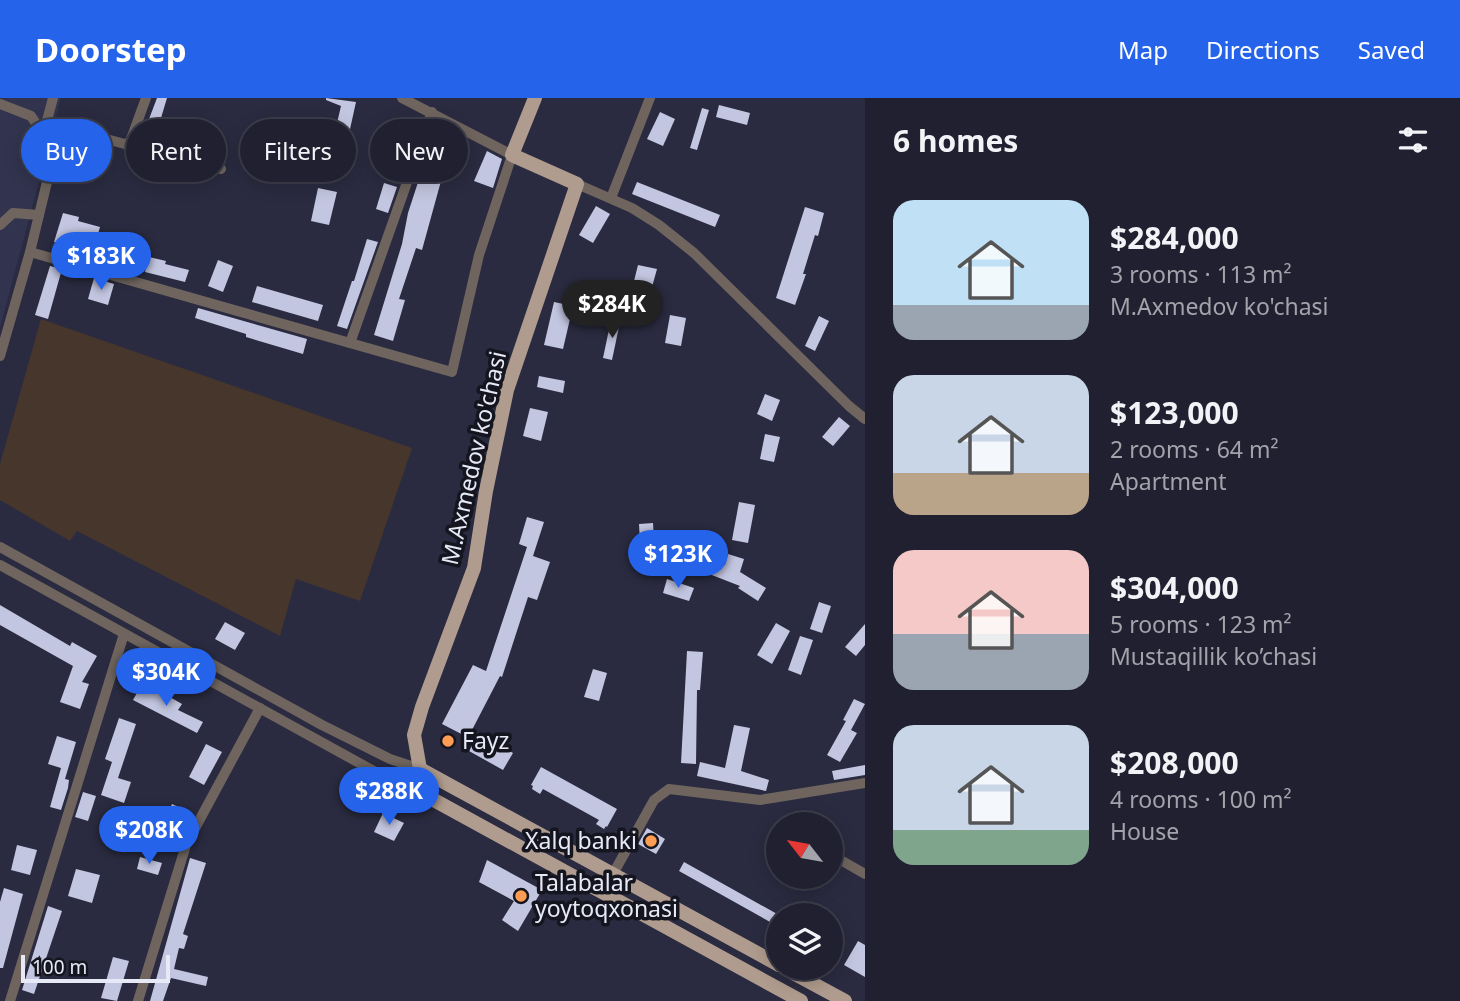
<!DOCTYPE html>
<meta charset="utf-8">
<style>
:root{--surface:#202030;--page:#282838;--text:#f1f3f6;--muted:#a2a3ab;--line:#3d3e4c;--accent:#2563eb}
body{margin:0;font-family:"Noto Sans",sans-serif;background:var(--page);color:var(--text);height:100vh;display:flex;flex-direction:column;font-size:26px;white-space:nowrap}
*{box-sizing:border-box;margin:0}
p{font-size:23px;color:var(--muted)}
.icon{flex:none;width:38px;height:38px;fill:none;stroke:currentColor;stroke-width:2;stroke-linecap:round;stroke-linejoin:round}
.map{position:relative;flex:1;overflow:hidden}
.details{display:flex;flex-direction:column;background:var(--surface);width:595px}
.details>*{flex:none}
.top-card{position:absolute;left:21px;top:21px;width:665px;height:63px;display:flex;gap:14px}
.needle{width:46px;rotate:301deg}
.tools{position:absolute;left:766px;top:714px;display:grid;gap:14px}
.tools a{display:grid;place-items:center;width:77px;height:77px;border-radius:50%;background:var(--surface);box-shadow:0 4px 18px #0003,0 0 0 2px var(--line);font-size:35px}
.scale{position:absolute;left:21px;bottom:18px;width:149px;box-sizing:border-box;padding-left:7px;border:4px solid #e8e9f7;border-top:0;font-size:19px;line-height:24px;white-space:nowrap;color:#e8e9f7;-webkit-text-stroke:5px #14151e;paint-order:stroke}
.price{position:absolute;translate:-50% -60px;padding:0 16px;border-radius:24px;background:var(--accent);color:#fff;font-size:23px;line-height:46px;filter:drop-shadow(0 2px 4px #0008)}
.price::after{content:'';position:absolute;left:50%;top:42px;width:21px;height:16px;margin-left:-10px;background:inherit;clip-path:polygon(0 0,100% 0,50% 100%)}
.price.current{background:#222;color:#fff}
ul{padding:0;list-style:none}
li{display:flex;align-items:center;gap:21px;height:175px;padding:0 28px}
li span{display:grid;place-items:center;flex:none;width:196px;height:140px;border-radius:21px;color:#555}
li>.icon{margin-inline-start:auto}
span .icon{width:84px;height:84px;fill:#fffc;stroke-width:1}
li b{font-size:30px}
h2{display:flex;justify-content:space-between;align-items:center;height:84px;padding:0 28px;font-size:30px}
.tag{padding:0 24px;border-radius:32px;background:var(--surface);box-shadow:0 4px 18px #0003,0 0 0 2px var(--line);font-size:24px;line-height:63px}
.tag.current{background:var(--accent);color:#fff}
header{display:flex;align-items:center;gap:42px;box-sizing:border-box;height:98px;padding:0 35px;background:var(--accent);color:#fff}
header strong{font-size:33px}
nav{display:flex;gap:38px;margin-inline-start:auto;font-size:24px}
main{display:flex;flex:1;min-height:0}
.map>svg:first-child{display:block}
.built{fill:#32334e}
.green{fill:#46362b}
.building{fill:#c3c6e0}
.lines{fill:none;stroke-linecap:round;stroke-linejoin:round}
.minor{stroke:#6f655e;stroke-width:10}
.major{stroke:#b09c8e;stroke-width:14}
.poi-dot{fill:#fc9d53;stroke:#14151e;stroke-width:2.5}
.labels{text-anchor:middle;stroke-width:7;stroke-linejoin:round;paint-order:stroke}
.street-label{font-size:23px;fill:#e8e9f7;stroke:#14151e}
.poi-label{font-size:23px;fill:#e8e9f7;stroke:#14151e;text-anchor:start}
</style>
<header>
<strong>Doorstep</strong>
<nav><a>Map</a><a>Directions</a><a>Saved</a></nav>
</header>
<main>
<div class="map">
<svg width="865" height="903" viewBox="0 0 865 903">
<rect width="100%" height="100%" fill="#2a2b40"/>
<polygon class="built" points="0,0 61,0 0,230"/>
<polygon class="green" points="41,221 412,350 360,503 296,481 280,538 77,433 70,443 0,402 0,366"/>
<g class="building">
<polygon points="157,0 167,0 161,20 175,24 171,36 146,29"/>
<polygon points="326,0 356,4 341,72 327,68 341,8 326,2"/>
<polygon points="719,7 750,15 747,27 716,19"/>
<polygon points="702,10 709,12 697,52 690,50"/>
<polygon points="660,14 675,21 663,48 647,41"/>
<polygon points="403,25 418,29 409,57 395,53"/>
<polygon points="434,35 449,40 436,82 441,83 422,152 416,150 399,201 405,202 393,243 374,237 402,146 408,115"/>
<polygon points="487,53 502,61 493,90 474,83"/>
<polygon points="637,84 720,117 715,129 632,96"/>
<polygon points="384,85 397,89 388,115 376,111"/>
<polygon points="318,90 337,94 329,127 311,123"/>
<polygon points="596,108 610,116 593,145 579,137"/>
<polygon points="805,109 824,115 818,138 815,137 803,176 806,176 795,207 776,200"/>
<polygon points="63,115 79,119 78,123 100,129 91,160 73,155 75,150 54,144"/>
<polygon points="367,141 378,144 347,231 337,228 352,183 354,183"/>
<polygon points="149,159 166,163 165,166 189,172 185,184 145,174"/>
<polygon points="218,162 233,168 223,194 208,188"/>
<polygon points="638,167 657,171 650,196 632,191"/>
<polygon points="50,168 62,171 48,221 35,217"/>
<polygon points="94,180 114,186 108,207 88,201"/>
<polygon points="257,188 323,207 318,223 252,204"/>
<polygon points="554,204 573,208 563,251 544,247"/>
<polygon points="198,210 307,241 303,256 246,239 246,236 195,220"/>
<polygon points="670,217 686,220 681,248 665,245"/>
<polygon points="819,218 829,223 815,253 805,248"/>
<polygon points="611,222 620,224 612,262 603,260"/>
<polygon points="539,278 565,283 563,295 537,289"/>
<polygon points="765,296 780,302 772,323 757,316"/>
<polygon points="530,310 548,314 541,343 523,338"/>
<polygon points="839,319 850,328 833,348 822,339"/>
<polygon points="765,336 780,339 774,364 760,361"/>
<polygon points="739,404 755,407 748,445 732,442"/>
<polygon points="527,419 544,424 533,458 550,464 537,502 528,499 502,579 500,578 472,632 513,655 503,672 469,653 475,643 442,626 473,567 486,573 527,449 519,446"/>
<polygon points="653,425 654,443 640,444 639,426"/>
<polygon points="687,451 725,467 728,456 744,461 740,474 766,490 758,503 738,490 740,488 681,465"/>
<polygon points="667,481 694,490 689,503 663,495"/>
<polygon points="819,504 831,508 822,535 810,531"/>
<polygon points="0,507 70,548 72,544 97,558 82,584 89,586 80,611 60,604 73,568 0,527"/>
<polygon points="225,524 245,535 235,552 215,541"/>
<polygon points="776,525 790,533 772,566 757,557"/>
<polygon points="865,526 865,547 856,558 845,549"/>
<polygon points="800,538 813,542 801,577 788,572"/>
<polygon points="687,553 703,554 700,592 697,592 696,666 681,665"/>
<polygon points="593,571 607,575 599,603 584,599"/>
<polygon points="142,586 167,601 168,598 182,606 178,612 203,624 197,635 133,602"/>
<polygon points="854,601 865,606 851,632 857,635 840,664 827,657 846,623 843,622"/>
<polygon points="119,620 136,626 118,680 131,684 124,705 101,697 112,664 105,661"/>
<polygon points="734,627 750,630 741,673 769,682 766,693 697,678 700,664 725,670"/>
<polygon points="57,638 76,644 65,681 69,682 68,690 61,712 50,709 61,670 48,666"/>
<polygon points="206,646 222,654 204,687 189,679"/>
<polygon points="865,667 865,677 834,682 832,673"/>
<polygon points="541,669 617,711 607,729 606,728 604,731 596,726 599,722 543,691 540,696 532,691 533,688 531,687"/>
<polygon points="83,694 96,698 88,723 75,719"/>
<polygon points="172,706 191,715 186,726 167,717"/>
<polygon points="153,713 163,715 157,742 147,740"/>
<polygon points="383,715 404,725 394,743 374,734"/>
<polygon points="647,730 665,741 656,756 638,746"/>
<polygon points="17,747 37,752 30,777 11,772"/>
<polygon points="140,759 162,765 158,777 137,771"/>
<polygon points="190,760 206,765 183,836 188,838 184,851 179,850 174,871 208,879 206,888 171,880 163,903 150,903"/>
<polygon points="487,762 542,792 518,833 502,822 514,803 479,784"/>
<polygon points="684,764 779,817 779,829 679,773"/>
<polygon points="76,771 100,777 92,805 68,798"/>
<polygon points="4,790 23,796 3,870 0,870 0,804"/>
<polygon points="48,808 62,813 34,896 22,892"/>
<polygon points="858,843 865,847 865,879 844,867"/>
<polygon points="113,859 129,863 117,903 101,900"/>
</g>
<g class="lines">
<g class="minor">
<polyline points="0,6 31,18 43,36 47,65 47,84 30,154 0,258"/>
<polyline points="46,25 125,46 130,44 146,0"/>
<polyline points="45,30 53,0"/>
<polyline points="125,46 221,71"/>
<polyline points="577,86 632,110 659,127 694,155 849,308 865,321"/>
<polyline points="611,100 650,0"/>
<polyline points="0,127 13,115 39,117"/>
<polyline points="30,154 452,274 479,157 512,57 402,0"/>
<polyline points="350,245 432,14"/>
<polyline points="0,449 322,627 390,661 420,671"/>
<polyline points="0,467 381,677 412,690"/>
<polyline points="837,760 865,776"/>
<polyline points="613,776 654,702 669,691 760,702 865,685"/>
<polyline points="10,903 124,536"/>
<polyline points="138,903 186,747 260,610"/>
</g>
<g class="major">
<polyline points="535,0 512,57 577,86 507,292 486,393 474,470 422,609 414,637 420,671 412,690 801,903"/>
<polyline points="420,671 779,867"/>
<polyline points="784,870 845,903"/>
</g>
</g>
<g class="poi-dot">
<circle cx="448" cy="643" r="7"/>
<circle cx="651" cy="743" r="7"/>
<circle cx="521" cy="798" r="7"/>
</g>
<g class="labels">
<g class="street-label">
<text transform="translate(474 360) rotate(-77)" y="8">M.Axmedov ko'chasi</text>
</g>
<g class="poi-label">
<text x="462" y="651">Fayz</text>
<text x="637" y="751" text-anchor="end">Xalq banki</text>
<text x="535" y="793">Talabalar<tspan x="535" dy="26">yoytoqxonasi</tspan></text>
</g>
</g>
</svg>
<div class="tools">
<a><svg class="needle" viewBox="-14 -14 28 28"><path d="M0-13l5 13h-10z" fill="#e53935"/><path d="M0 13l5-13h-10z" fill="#a2a3ab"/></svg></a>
<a><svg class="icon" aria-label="layers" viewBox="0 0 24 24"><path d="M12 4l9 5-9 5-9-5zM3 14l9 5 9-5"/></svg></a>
</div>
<div class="scale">100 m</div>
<b class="price" style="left:101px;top:194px">$183K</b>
<b class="price current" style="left:612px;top:242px">$284K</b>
<b class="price" style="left:678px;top:492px">$123K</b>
<b class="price" style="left:166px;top:610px">$304K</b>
<b class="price" style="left:389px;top:729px">$288K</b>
<b class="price" style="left:149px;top:768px">$208K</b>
<div class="top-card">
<a class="tag current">Buy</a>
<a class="tag">Rent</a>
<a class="tag">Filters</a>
<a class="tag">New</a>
</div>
</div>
<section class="details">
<h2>6 homes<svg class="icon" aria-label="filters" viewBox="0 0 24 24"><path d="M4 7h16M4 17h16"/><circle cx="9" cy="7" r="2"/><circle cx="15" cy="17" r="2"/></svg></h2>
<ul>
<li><span style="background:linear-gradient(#bfe0f5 75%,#9aa5b1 0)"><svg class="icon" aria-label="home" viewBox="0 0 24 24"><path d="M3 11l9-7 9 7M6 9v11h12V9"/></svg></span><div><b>$284,000</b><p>3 rooms · 113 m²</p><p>M.Axmedov ko'chasi</p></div></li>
<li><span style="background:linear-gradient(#c9d6e8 70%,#b9a48a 0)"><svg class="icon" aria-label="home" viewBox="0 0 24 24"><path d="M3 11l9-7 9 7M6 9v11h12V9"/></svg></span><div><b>$123,000</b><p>2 rooms · 64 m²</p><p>Apartment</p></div></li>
<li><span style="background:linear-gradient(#f6c9c9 60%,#9aa5b1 0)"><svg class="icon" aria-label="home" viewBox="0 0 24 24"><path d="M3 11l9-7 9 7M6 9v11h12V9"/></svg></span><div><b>$304,000</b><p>5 rooms · 123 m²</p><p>Mustaqillik ko’chasi</p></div></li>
<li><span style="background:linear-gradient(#c9d6e8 75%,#7fa58c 0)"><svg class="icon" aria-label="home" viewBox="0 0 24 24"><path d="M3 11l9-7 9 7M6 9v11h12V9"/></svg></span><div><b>$208,000</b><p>4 rooms · 100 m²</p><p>House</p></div></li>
</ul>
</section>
</main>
